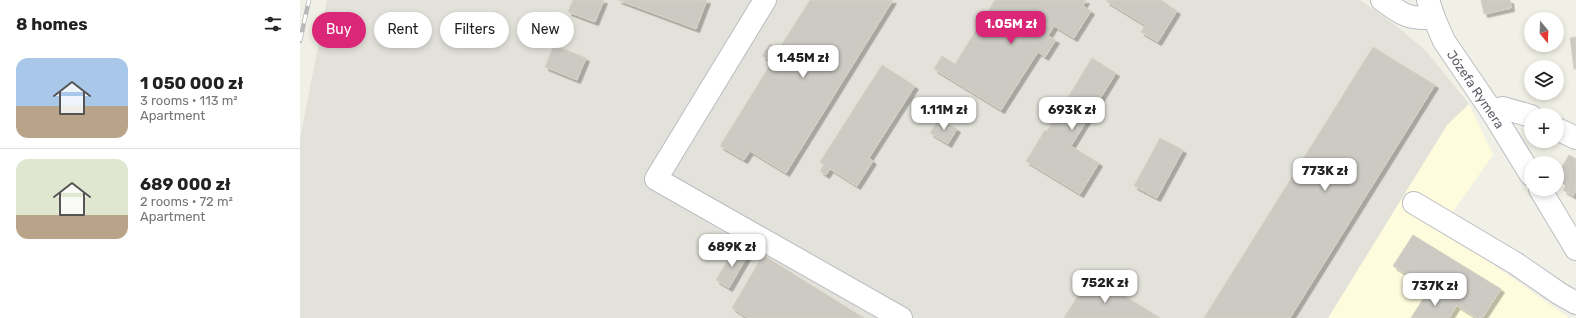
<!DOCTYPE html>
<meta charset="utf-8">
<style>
:root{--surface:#fff;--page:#f2f2f2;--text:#222;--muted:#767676;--line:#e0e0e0;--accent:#db2777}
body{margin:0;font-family:Rubik,sans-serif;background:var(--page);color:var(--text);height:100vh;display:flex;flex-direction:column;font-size:15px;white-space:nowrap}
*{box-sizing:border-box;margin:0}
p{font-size:13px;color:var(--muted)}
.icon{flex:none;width:22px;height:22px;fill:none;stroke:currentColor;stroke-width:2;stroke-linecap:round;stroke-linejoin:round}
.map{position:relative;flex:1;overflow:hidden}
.details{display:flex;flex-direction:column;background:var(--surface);width:300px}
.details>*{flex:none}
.top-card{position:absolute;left:12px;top:12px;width:380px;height:36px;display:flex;gap:8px}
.needle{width:26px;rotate:161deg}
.buttons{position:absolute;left:1224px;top:12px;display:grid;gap:8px}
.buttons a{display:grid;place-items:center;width:40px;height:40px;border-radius:50%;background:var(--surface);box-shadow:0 2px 6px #0003;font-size:20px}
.price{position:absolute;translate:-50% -34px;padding:0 9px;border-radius:8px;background:#fff;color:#222;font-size:13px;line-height:26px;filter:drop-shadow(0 1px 2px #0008)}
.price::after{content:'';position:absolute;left:50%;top:24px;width:12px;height:9px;margin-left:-6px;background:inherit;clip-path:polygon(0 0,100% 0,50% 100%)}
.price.active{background:var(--accent);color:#fff}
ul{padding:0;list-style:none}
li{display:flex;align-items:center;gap:12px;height:100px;padding:0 16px}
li+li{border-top:1px solid var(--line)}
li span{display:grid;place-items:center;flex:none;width:112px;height:80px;border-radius:12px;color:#555}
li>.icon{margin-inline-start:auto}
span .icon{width:48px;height:48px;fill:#fffc;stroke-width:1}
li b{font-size:17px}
h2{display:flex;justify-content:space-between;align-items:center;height:48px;padding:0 16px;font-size:17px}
.chip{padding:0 14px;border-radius:18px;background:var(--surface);box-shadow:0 2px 6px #0003;font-size:14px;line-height:36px}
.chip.active{background:var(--accent);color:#fff}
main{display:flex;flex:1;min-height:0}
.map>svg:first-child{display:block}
.commercial{fill:#fffcdd}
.industrial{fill:#e2e1da}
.building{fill:#cccac3;stroke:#d6d3c4;filter:url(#shadow)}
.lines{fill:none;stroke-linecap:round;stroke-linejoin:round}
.minor-casing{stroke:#babdc2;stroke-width:24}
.minor{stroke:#fff;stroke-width:22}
.rail-casing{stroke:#b9b9ba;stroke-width:4.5}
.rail{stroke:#fff;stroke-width:3;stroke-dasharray:9;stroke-linecap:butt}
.labels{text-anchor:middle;stroke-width:3.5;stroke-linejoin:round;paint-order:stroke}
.street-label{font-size:13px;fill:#5d6067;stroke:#fff}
</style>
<main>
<section class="details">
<h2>8 homes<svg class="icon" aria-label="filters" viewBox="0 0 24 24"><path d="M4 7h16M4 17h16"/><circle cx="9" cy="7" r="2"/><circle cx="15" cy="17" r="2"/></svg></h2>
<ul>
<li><span style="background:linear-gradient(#a9c7e8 60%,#b9a48a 0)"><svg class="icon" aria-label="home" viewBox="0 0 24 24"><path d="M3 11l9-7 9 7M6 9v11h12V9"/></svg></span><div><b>1 050 000 zł</b><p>3 rooms · 113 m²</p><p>Apartment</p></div></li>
<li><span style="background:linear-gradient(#dfe7d0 70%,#b9a48a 0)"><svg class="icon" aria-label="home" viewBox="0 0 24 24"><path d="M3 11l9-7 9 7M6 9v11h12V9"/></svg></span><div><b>689 000 zł</b><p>2 rooms · 72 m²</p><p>Apartment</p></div></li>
</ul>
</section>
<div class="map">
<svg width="1276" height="318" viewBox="0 0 1276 318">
<defs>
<filter id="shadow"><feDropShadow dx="3.5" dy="3.5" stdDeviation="0" flood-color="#0004"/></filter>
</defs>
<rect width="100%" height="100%" fill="#f1f0e6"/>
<polygon class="commercial" points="1169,104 1193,155 1141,228 1269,318 1028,318 1147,125"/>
<polygon class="industrial" points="27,0 1060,0 1098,27 1126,51 1169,104 1147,125 1028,318 0,318 0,139"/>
<g class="building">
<polygon points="273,0 304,0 295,22 268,12"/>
<polygon points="318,0 407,0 396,29"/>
<polygon points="510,0 593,0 486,173 450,151 444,160 420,146 472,62 462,56 470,44 479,49"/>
<polygon points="695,0 786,0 783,6 791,11 774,38 754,26 748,36 756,40 745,57 738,52 701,110 634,69 642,56 655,64"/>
<polygon points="807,0 861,0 877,11 858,42 841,32 845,25 806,1"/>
<polygon points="1181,0 1210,0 1211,8 1184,14"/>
<polygon points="1276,37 1276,69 1274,69 1270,38"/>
<polygon points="254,45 286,58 277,80 245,67"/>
<polygon points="1073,47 1135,85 990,318 904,318"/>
<polygon points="792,58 816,73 771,146 799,163 780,194 726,161 745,130 747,131"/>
<polygon points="582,65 615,86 569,158 573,161 557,186 530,169 526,175 520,171 524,165 520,162"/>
<polygon points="639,118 657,129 648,144 630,133"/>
<polygon points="860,138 883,150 857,198 834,186"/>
<polygon points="1269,155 1276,159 1276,190 1273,196 1263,190 1267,184 1257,178 1257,175"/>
<polygon points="1113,235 1201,289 1182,318 1177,318 1093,266"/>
<polygon points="435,248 448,255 429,288 416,280"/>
<polygon points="463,255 564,318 448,318 432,308"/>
<polygon points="791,275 860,318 764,318"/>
<polygon points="1130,288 1157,305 1149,318 1111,318"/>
</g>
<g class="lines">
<g class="minor-casing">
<g id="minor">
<polyline points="465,0 356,179 601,318"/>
<path d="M1082,0c21,15 25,19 52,18"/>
<polyline points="1128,0 1134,18 1144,41 1191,110 1231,175"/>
<polyline points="1191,110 1203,108 1231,116"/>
<polyline points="1257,129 1276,138"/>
<polyline points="1240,189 1276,249"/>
<polyline points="1114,203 1215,263 1260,294 1276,303"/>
</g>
</g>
<use href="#minor" class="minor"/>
<g class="rail-casing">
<polyline id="rail" points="0,41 9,0"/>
</g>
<use href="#rail" class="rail"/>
</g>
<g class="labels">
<g class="street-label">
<text transform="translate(1176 89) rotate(56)" y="5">Józefa Rymera</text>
</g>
</g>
</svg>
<div class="buttons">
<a><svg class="needle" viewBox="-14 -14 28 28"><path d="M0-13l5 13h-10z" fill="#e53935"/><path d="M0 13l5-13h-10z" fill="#767676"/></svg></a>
<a><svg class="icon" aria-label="layers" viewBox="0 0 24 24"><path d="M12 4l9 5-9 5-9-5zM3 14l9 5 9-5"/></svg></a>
<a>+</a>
<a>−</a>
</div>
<b class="price active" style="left:711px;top:45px">1.05M zł</b>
<b class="price" style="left:503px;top:79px">1.45M zł</b>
<b class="price" style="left:644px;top:131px">1.11M zł</b>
<b class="price" style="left:772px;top:131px">693K zł</b>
<b class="price" style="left:1025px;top:192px">773K zł</b>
<b class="price" style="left:432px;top:268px">689K zł</b>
<b class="price" style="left:805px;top:304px">752K zł</b>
<b class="price" style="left:1135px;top:307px">737K zł</b>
<div class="top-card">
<a class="chip active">Buy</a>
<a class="chip">Rent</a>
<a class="chip">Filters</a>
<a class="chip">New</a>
</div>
</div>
</main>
